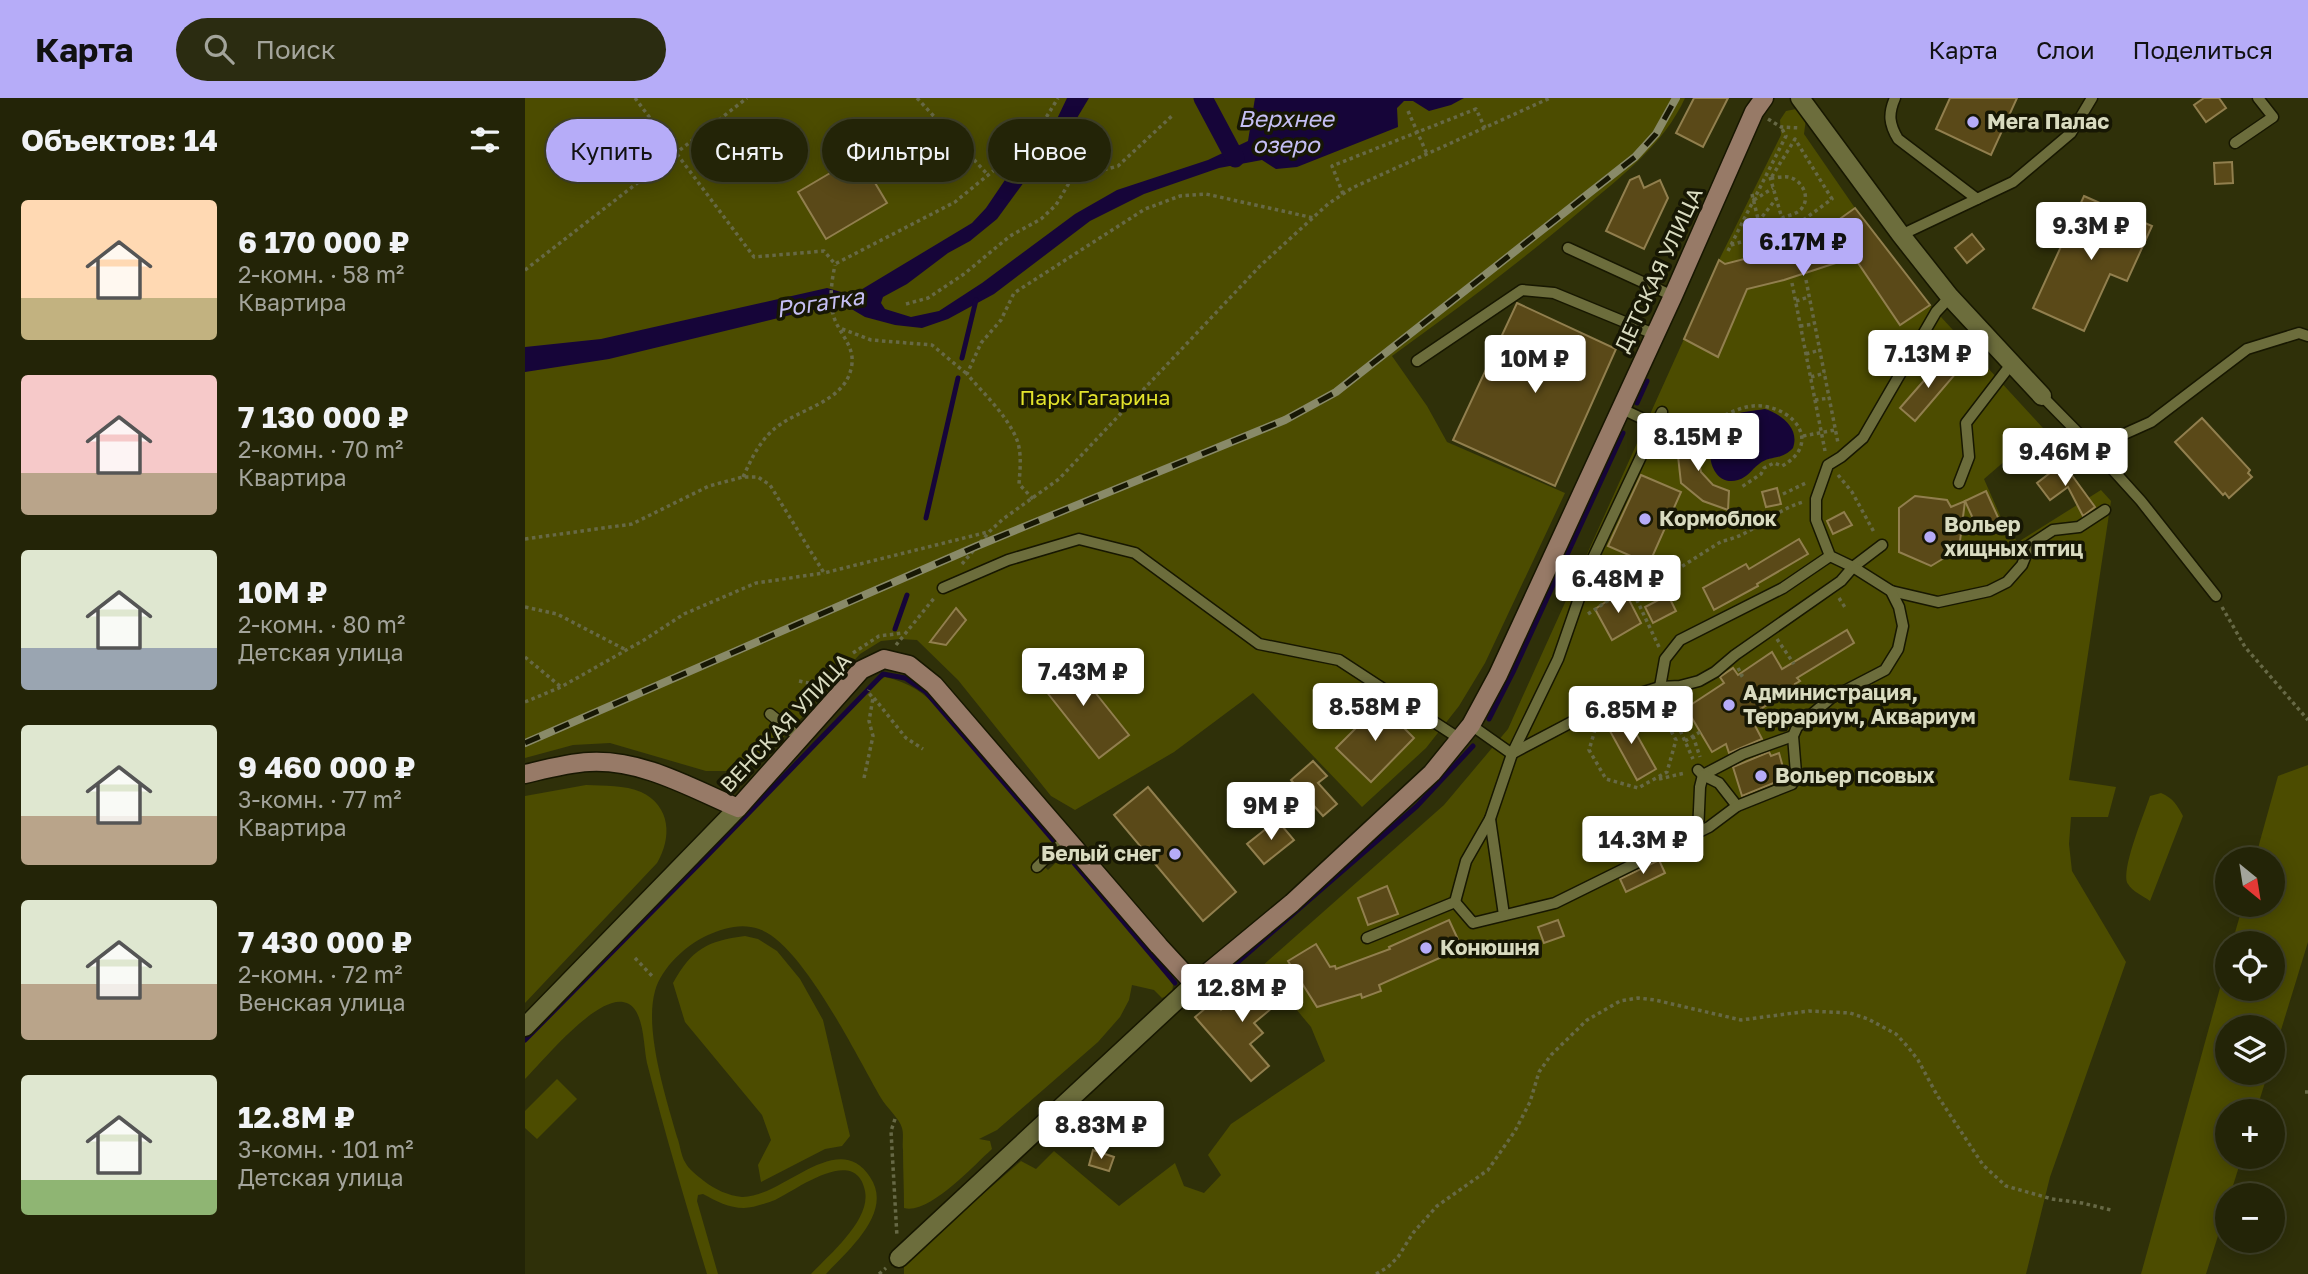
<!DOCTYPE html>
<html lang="ru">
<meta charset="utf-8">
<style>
:root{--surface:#232407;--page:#2b2c11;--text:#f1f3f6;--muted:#a3a49b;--line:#404128;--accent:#b6acf8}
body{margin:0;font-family:"Golos Text",sans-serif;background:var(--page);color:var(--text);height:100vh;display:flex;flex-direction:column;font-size:26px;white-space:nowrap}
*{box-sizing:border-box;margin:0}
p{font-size:23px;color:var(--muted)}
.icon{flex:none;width:38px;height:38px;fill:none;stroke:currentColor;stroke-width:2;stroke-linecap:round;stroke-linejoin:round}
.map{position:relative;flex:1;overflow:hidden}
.panel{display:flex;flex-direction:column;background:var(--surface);width:525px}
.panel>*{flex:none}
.top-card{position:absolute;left:21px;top:21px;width:665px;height:63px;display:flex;gap:14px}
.needle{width:46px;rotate:150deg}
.buttons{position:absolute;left:1690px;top:749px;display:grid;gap:14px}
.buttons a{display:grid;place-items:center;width:70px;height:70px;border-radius:50%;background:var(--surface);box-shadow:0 4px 18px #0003,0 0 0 2px var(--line);font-size:35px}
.price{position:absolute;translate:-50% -60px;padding:0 16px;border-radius:7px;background:#fff;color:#222;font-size:23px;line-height:46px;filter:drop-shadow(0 2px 4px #0008)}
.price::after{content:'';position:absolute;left:50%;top:42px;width:21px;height:16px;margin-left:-10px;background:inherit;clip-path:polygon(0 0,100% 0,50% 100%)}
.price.current{background:var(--accent);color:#111}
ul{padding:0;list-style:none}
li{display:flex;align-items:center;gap:21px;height:175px;padding:0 21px}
li span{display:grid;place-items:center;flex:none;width:196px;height:140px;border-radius:7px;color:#555}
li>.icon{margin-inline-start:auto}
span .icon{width:84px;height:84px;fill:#fffc;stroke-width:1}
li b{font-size:30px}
h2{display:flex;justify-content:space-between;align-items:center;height:84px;padding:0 21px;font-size:30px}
.chip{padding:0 24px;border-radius:32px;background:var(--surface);box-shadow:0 4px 18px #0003,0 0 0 2px var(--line);font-size:24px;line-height:63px}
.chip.current{background:var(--accent);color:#111}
header{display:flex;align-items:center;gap:42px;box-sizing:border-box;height:98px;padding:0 35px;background:var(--accent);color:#111}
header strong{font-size:33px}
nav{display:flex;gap:38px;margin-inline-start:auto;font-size:24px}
.search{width:490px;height:63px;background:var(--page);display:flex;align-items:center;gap:18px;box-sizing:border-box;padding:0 24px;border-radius:38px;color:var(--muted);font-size:26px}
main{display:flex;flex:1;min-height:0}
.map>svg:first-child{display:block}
.green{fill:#4c4c00}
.water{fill:#160539}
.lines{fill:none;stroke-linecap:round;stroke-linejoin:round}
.stream{stroke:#160539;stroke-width:5}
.canal{stroke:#160539;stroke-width:19}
.building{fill:#5a4918;stroke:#917f4e;stroke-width:2}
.lane-casing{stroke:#171701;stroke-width:13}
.street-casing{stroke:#171701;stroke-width:21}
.secondary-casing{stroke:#171701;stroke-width:21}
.path{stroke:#676946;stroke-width:3.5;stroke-dasharray:3.5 3.5;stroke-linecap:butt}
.lane{stroke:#6c6d3c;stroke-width:10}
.street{stroke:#6c6d3c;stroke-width:18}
.secondary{stroke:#977a67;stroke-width:18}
.rail-casing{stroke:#898a69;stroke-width:8}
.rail{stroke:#171704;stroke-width:5;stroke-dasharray:16;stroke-linecap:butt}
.poi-dot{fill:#b6acf8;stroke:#171704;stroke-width:2.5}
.labels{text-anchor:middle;stroke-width:7;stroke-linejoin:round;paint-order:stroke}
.poi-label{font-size:21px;font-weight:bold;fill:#d9dbc0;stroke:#171704;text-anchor:start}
.street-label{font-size:21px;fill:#d9dbc0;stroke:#171704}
.park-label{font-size:21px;fill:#e3e32c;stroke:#171704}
.water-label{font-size:23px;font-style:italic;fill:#c5bff4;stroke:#171704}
</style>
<header>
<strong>Карта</strong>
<div class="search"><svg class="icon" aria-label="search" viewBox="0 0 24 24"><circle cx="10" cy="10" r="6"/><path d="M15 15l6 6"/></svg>Поиск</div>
<nav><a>Карта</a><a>Слои</a><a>Поделиться</a></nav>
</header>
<main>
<section class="panel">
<h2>Объектов: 14<svg class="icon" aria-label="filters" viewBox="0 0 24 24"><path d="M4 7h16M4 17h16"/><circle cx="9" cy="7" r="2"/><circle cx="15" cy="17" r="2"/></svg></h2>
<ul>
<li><span style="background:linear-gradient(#ffd9b3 70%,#c2b280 0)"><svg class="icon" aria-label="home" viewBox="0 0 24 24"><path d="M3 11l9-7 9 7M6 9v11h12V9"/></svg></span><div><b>6 170 000 ₽</b><p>2-комн. · 58 m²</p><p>Квартира</p></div></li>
<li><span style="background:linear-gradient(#f6c9c9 70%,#b9a48a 0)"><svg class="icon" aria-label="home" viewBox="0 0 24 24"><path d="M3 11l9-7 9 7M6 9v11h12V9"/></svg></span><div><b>7 130 000 ₽</b><p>2-комн. · 70 m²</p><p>Квартира</p></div></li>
<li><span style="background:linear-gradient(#dfe7d0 70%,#9aa5b1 0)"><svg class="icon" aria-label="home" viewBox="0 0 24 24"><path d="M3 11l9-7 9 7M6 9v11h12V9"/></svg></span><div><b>10M ₽</b><p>2-комн. · 80 m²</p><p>Детская улица</p></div></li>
<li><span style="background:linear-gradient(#dfe7d0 65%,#b9a48a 0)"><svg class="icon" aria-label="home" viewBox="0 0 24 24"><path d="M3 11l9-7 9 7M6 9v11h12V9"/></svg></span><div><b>9 460 000 ₽</b><p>3-комн. · 77 m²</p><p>Квартира</p></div></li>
<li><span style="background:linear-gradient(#dfe7d0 60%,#b9a48a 0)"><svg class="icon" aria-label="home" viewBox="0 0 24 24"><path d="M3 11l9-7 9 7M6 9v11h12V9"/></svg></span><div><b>7 430 000 ₽</b><p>2-комн. · 72 m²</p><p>Венская улица</p></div></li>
<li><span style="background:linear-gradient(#dfe7d0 75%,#8fb573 0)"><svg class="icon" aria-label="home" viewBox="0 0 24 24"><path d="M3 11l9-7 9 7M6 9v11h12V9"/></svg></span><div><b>12.8M ₽</b><p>3-комн. · 101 m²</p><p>Детская улица</p></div></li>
</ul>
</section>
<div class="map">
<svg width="1783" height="1176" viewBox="0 0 1783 1176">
<rect width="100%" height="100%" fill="#2f3009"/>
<g class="green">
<path d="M0,0h1160c-21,46 -62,77 -100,109 -62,53 -127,101 -193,149l35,50 20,36 118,51 -80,170 -26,43 -33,42 -64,59 -109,-114 -79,59 -99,58 -24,-14 -93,-116 -41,-40 -17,-1 -19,2 -21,13 -100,109 -22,8h-32l-96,-28 -37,2 -48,13z"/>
<polygon points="1271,11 1281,21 1279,36 1330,110 1281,145 1200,166 1194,162 1256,37 1255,22 1261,13"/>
<polygon points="1329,159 1375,226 1405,207 1518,330 1459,381 1481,431 1493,444 1576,392 1586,403 1544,682 1591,689 1583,719 1546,719 1544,746 1547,773 1601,864 1525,1079 1501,1176 379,1176 379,1165 496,1063 511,1071 529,1053 594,1108 650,1065 659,1088 679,1095 696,1077 683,1057 706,1026 800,963 786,929 736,869 919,707 983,631 1159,241 1193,258 1222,191 1259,182"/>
<path d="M360,579c24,5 39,16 56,33l114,132 -17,18 10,10 17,-16 96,114 12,17 -1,9 -10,4 -8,-8 -22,-5 -3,15 -9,17 -22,25 -101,88 -18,9 11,2 2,8c-18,16 -63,66 -88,59 0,-20 -1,-39 -1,-58 -1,-7 1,-15 -1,-22 -2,-9 -16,-21 -21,-30 -24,-41 -79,-155 -122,-169 -18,-6 -34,-1 -51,6 -22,10 -46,32 -53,56 -11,39 11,107 22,146 3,7 4,19 8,25 3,7 13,14 19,19 10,8 25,15 38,16 40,1 96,-70 128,-20 24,35 -22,73 -44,97h-15c18,-19 60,-54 54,-83 -9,-47 -69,-1 -90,9 -8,3 -22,8 -31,8 -15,0 -28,-7 -41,-14l-5,1 -1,6 21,73h-11c-21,-70 -42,-140 -60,-211 -4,-17 -2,-58 -24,-61 -28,-5 -79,58 -98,77v-40l181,-182 160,-169z"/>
<polygon points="1783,667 1783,844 1748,958 1748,929 1703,929 1703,975 1743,975 1731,1013 1703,1013 1703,1059 1717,1059 1705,1097 1703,1097 1703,1106 1681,1176 1616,1176 1703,861 1703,891 1748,891 1748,845 1707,845 1718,807 1748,807 1748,761 1730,761 1753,678"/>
<path d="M61,687c18,1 39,0 55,7 30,14 31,46 16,71l-132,140v-207z"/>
<path d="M1636,695c12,5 16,12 22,23l-33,85c-7,-5 -18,-10 -22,-17 -8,-13 17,-72 22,-88z"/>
<path d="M220,838l13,3 19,12 23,28 23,41 27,116 -8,10 -17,3 -64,33 -3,-17 13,-25 -9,-25 -77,-93 -12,-39c19,-34 34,-42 72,-47z"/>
<polygon points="32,981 52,1001 12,1041 0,1030 0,1013"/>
</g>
<g class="water">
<polygon points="542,0 564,0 546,30 516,61 472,121 445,143 423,155 382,186 358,199 356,205 360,211 386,219 414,213 457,185 550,116 592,92 683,62 723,43 730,0 939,0 926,7 904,13 888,3 879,3 872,10 873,29 772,69 751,71 737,62 694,70 619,96 565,123 469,196 423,221 397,230 370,227 340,219 323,209 286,212 84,261 0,274 0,249 76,241 302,190 320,195 334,193 447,125 461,110 501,51 531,23"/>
<path d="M1240,311c16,5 35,19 28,39 -12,13 -23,7 -34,16 -8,6 -11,13 -21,16 -31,9 -39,-45 -10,-62 11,-7 25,-7 37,-9z"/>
</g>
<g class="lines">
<g class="stream">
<polyline points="437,260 451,202"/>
<polyline points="1112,305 1122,283"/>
<polyline points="401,420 433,280"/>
<polyline points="370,531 382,497"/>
<polyline points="964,621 989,572 1098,335"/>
<polyline points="542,757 650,885"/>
<polyline points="707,869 892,708 948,648"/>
<polyline points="0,942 181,759 358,576 380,580 401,594 529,743"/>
</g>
<polyline class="canal" points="678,0 710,60"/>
</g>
<g class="building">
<polygon points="1169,0 1203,0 1178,49 1151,35"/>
<polygon points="1425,0 1492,0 1466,57 1411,31"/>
<polygon points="1679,0 1694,0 1701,10 1681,24 1669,7"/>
<polygon points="334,58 362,105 301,141 273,94"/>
<polygon points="1707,64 1708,85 1690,86 1689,65"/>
<polygon points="1114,78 1119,90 1135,82 1143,100 1119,151 1081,133 1105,82"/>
<polygon points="1559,98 1627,128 1602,183 1585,176 1559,233 1508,210"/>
<polygon points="1330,110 1405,207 1375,227 1329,159 1259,182 1222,191 1193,259 1159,241 1194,162 1200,166 1281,145"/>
<polygon points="1447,136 1459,151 1442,165 1430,150"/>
<polygon points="992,205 1091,251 1030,388 928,342"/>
<polygon points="1417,262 1432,274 1390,323 1375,310"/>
<polygon points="1677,320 1725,372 1723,375 1727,379 1704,400 1700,395 1698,397 1650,344"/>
<polygon points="1156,330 1175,340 1172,357 1176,374 1188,387 1204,393 1203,412 1178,403 1156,385 1153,358"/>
<polygon points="1538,365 1570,409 1558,418 1543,389 1525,402 1512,385"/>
<polygon points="1116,377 1156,394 1124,466 1083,448"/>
<polygon points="1252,390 1256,406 1241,409 1237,394"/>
<polygon points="1461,393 1476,426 1455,436 1440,403"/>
<polygon points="1390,398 1422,402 1426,409 1440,403 1434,451 1406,468 1374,454 1374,410"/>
<polygon points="1319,414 1327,427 1308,436 1302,423"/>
<polygon points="1274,441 1283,456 1232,486 1233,488 1189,512 1178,490 1221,466 1224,471"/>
<polygon points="1099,492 1116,525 1087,542 1070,511"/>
<polygon points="1143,497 1151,513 1128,525 1120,509"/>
<polygon points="431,510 441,522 421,547 405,544"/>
<polygon points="1322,532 1329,545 1272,580 1275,583 1270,586 1271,588 1225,618 1237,641 1204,655 1201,646 1187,654 1161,610 1199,585 1195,579 1208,570 1213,577 1247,554 1257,571"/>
<polygon points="542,559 604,637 574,660 513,583"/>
<polygon points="855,606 889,640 846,684 811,650"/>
<polygon points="1099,614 1131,671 1112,682 1080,624"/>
<polygon points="1244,654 1246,658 1254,655 1261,680 1217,698 1208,669"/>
<polygon points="788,663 802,678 793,685 812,706 798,718 766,682"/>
<polygon points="623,689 711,794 678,823 589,717"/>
<polygon points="752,722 769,742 739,766 722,746"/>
<polygon points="1134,762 1140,775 1101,794 1095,781"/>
<polygon points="862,788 873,816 843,827 833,800"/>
<polygon points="924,822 937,850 854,887 856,893 837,900 836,896 792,909 763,863 791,846 805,869 810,868 811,871 865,851 864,849"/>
<polygon points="1033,822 1039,838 1019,845 1013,829"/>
<polygon points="738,875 759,900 729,925 738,935 725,946 744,968 726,983 670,919 688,904 696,912"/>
<polygon points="568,1052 589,1059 584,1073 564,1067"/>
</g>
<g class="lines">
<g class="lane-casing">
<g id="lane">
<path d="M1370,0c-7,16 -6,26 3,41l79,60"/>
<polyline points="1710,45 1748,19 1733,0"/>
<polyline points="1376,137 1488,84 1546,35 1567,0"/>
<polyline points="1043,150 1148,198"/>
<polyline points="892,263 997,192 1029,195 1129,236"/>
<polyline points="1517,298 1568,350 1626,324 1722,251 1774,235 1783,238"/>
<polyline points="1095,310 1131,327"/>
<polyline points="1568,350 1616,403 1691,498"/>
<polyline points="1434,385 1444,359 1441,325 1487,265"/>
<polyline points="418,490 483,462 554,441 610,455 734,546 814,562 935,641"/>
<polyline points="1366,493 1413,504 1464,493 1482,484 1497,467 1505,447 1528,432 1554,429 1580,412"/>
<polyline points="1135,589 1140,561 1155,542 1258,490 1305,458"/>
<polyline points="245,616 275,640"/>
<polyline points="946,627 987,656"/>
<polyline points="988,655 1083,605 1135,589 1155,588 1174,583 1190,574 1210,557 1316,483 1328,469 1357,447"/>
<polyline points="1173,672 1178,677 1218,656 1268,638"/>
<polyline points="965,721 979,817"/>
<polyline points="1173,735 1175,689 1178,677 1194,685 1212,708"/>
<polyline points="512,769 541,741"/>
<polyline points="930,804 948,825 1030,805 1184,729 1212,708 1267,686 1271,675 1268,638 1272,629 1306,600 1360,572 1373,551 1378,528 1374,509 1366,493 1328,469 1305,458 1291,422 1291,401 1303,367 1316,359 1338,340 1411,214 1425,199"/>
<polyline points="842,840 930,804 941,763 965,721 987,656 1033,561 1068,460 1137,314"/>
</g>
</g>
<g class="street-casing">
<g id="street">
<polyline points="1275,0 1376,137 1425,199 1517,298"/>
<polyline points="0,929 213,710"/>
<polyline points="374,1160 669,886"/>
</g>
</g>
<g class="secondary-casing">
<path id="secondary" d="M0,676c21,-5 43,-11 64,-12 53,-3 102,26 149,46l123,-138 23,-11 25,6 25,20 225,261 35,38 98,-81 140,-130 39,-48 27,-50 175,-379 81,-184 10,-14"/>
</g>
<g class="path">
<polyline points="110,0 229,159 299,153 310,166 430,104 479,64 522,18 533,0"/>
<polyline points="392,0 464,78"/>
<polyline points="883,13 902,56"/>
<polyline points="1243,21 1256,29 1275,30"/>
<polyline points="1245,79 1265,148"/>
<path d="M1246,80c5,0 12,-2 17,-1 13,2 23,19 14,31 -4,6 -13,7 -20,10"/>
<polyline points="818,96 807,68 951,11 960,30"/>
<polyline points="1227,96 1241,154"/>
<polyline points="1229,102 1248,90"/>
<polyline points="1233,124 1251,101"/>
<polyline points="1206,147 1270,128 1307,101 1270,41 1246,80"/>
<polyline points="1203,153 1261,38 1256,29"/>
<polyline points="0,172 222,0"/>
<polyline points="1281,182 1313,345"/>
<polyline points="1267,185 1300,353"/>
<polyline points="1271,203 1284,199"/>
<polyline points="381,206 403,200 439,176 485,138 516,121 531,107 544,85 552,79 593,68 649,16"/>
<polyline points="1275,228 1289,226"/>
<polyline points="317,231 346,242 407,247 442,276"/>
<polyline points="1281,256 1295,252"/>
<polyline points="1286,279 1300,275"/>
<polyline points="1290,302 1305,300"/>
<path d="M1148,317l34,10c15,-9 36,-21 55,-19 36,4 58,39 20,60l-8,-3 -10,5 -3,6 -21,14"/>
<polyline points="1278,338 1310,332"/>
<polyline points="1313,377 1327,394 1350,436"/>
<path d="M218,379c8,-17 15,-33 29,-46 23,-22 71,-27 79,-62 6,-23 -13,-35 -18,-55 -4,-15 -1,-35 2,-49"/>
<polyline points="1258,396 1283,384"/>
<path d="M508,401l-14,-15c1,-14 3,-30 -2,-44 -10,-25 -33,-46 -50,-66l14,-31 20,-23 13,-27 131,-84 35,-13 26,-2 108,24"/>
<polyline points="0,441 107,426 184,388 218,379 233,379 245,387 299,475 463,434"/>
<polyline points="437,466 465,433 478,421 534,381 735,168 803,106 827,90 1025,0"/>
<polyline points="1085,467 1078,480 1082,481 1084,477 1108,486 1114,494"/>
<polyline points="1314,500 1321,511"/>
<polyline points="0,509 32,516 101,552"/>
<polyline points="1697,509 1720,549 1783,622"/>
<polyline points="1063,516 1108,486"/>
<polyline points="1252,541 1269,566"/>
<polyline points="371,547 410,499"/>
<path d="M1134,549l-24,-51 87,-55c30,-5 52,-31 81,-39"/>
<polyline points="328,555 354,538 378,535"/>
<polyline points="0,559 36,589"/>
<polyline points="1213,570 1217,577 1214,579"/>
<polyline points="274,583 297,588"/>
<polyline points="349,600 381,640 398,651"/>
<polyline points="1141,601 1168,661"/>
<polyline points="0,604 36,589 119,542 159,516 231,485 299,475"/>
<polygon points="1103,606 1135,613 1151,642 1142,674 1113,690 1081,681 1064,652 1073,622"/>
<polyline points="1168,638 1175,659"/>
<polyline points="1160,643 1175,634"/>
<polyline points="339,680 348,638 344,623 348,600 343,594 344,592"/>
<polyline points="1134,681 1160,675"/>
<polyline points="110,860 129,880"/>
<polyline points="1780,994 1783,994"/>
<polyline points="370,1021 366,1033 372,1139"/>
<polyline points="354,1176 361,1170"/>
<polyline points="851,1176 863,1169 873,1159 888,1135 912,1108 963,1072 990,1033 1005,1004 1014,974 1026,957 1062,922 1095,903 1113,900 1130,902 1216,922 1284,913 1325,915 1343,921 1371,936 1383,949 1393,962 1412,997 1458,1067 1481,1088 1527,1101 1557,1105 1586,1112"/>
</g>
<use href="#lane" class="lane"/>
<use href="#street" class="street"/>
<use href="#secondary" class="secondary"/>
<g class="rail-casing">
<polyline id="rail" points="0,645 452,448 760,322 811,294 1110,59 1131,36 1151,0"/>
</g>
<use href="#rail" class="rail"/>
</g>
<g class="poi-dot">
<circle cx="1448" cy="24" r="7"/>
<circle cx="1120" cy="421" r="7"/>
<circle cx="1405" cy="439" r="7"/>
<circle cx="1204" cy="607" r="7"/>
<circle cx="1236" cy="678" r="7"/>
<circle cx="650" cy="756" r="7"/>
<circle cx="901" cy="850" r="7"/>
</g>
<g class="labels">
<g class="poi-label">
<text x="1462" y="31">Мега Палас</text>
<text x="1134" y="428">Кормоблок</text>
<text x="1419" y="434">Вольер<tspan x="1419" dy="24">хищных птиц</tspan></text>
<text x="1218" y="602">Администрация,<tspan x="1218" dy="24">Террариум, Аквариум</tspan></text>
<text x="1250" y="685">Вольер псовых</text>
<text x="636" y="763" text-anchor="end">Белый снег</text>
<text x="915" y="857">Конюшня</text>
</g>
<g class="street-label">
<text transform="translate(1134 172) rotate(-65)" y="7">ДЕТСКАЯ УЛИЦА</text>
<text transform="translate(261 625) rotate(-47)" y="7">ВЕНСКАЯ УЛИЦА</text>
</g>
<g class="park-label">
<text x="570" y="307">Парк Гагарина</text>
</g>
<g class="water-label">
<text x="761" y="29">Верхнее<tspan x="761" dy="26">озеро</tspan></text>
<text transform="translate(295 205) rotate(-9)" y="8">Рогатка</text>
</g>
</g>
</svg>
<div class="buttons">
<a><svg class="needle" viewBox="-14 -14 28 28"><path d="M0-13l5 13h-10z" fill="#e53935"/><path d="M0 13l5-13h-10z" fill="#a3a49b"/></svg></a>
<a><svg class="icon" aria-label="locate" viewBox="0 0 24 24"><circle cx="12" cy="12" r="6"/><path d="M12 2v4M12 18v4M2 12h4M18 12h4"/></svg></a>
<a><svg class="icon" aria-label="layers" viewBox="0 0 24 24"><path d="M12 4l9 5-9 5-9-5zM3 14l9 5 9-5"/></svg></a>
<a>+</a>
<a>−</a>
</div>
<b class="price" style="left:1566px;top:164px">9.3M ₽</b>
<b class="price current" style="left:1278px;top:180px">6.17M ₽</b>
<b class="price" style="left:1403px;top:292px">7.13M ₽</b>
<b class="price" style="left:1010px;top:297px">10M ₽</b>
<b class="price" style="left:1173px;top:375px">8.15M ₽</b>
<b class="price" style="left:1540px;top:390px">9.46M ₽</b>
<b class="price" style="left:1093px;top:517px">6.48M ₽</b>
<b class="price" style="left:558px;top:610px">7.43M ₽</b>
<b class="price" style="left:850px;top:645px">8.58M ₽</b>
<b class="price" style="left:1106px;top:648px">6.85M ₽</b>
<b class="price" style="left:746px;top:744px">9M ₽</b>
<b class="price" style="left:1118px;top:778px">14.3M ₽</b>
<b class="price" style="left:717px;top:926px">12.8M ₽</b>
<b class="price" style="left:576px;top:1063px">8.83M ₽</b>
<div class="top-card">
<a class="chip current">Купить</a>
<a class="chip">Снять</a>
<a class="chip">Фильтры</a>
<a class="chip">Новое</a>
</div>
</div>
</main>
